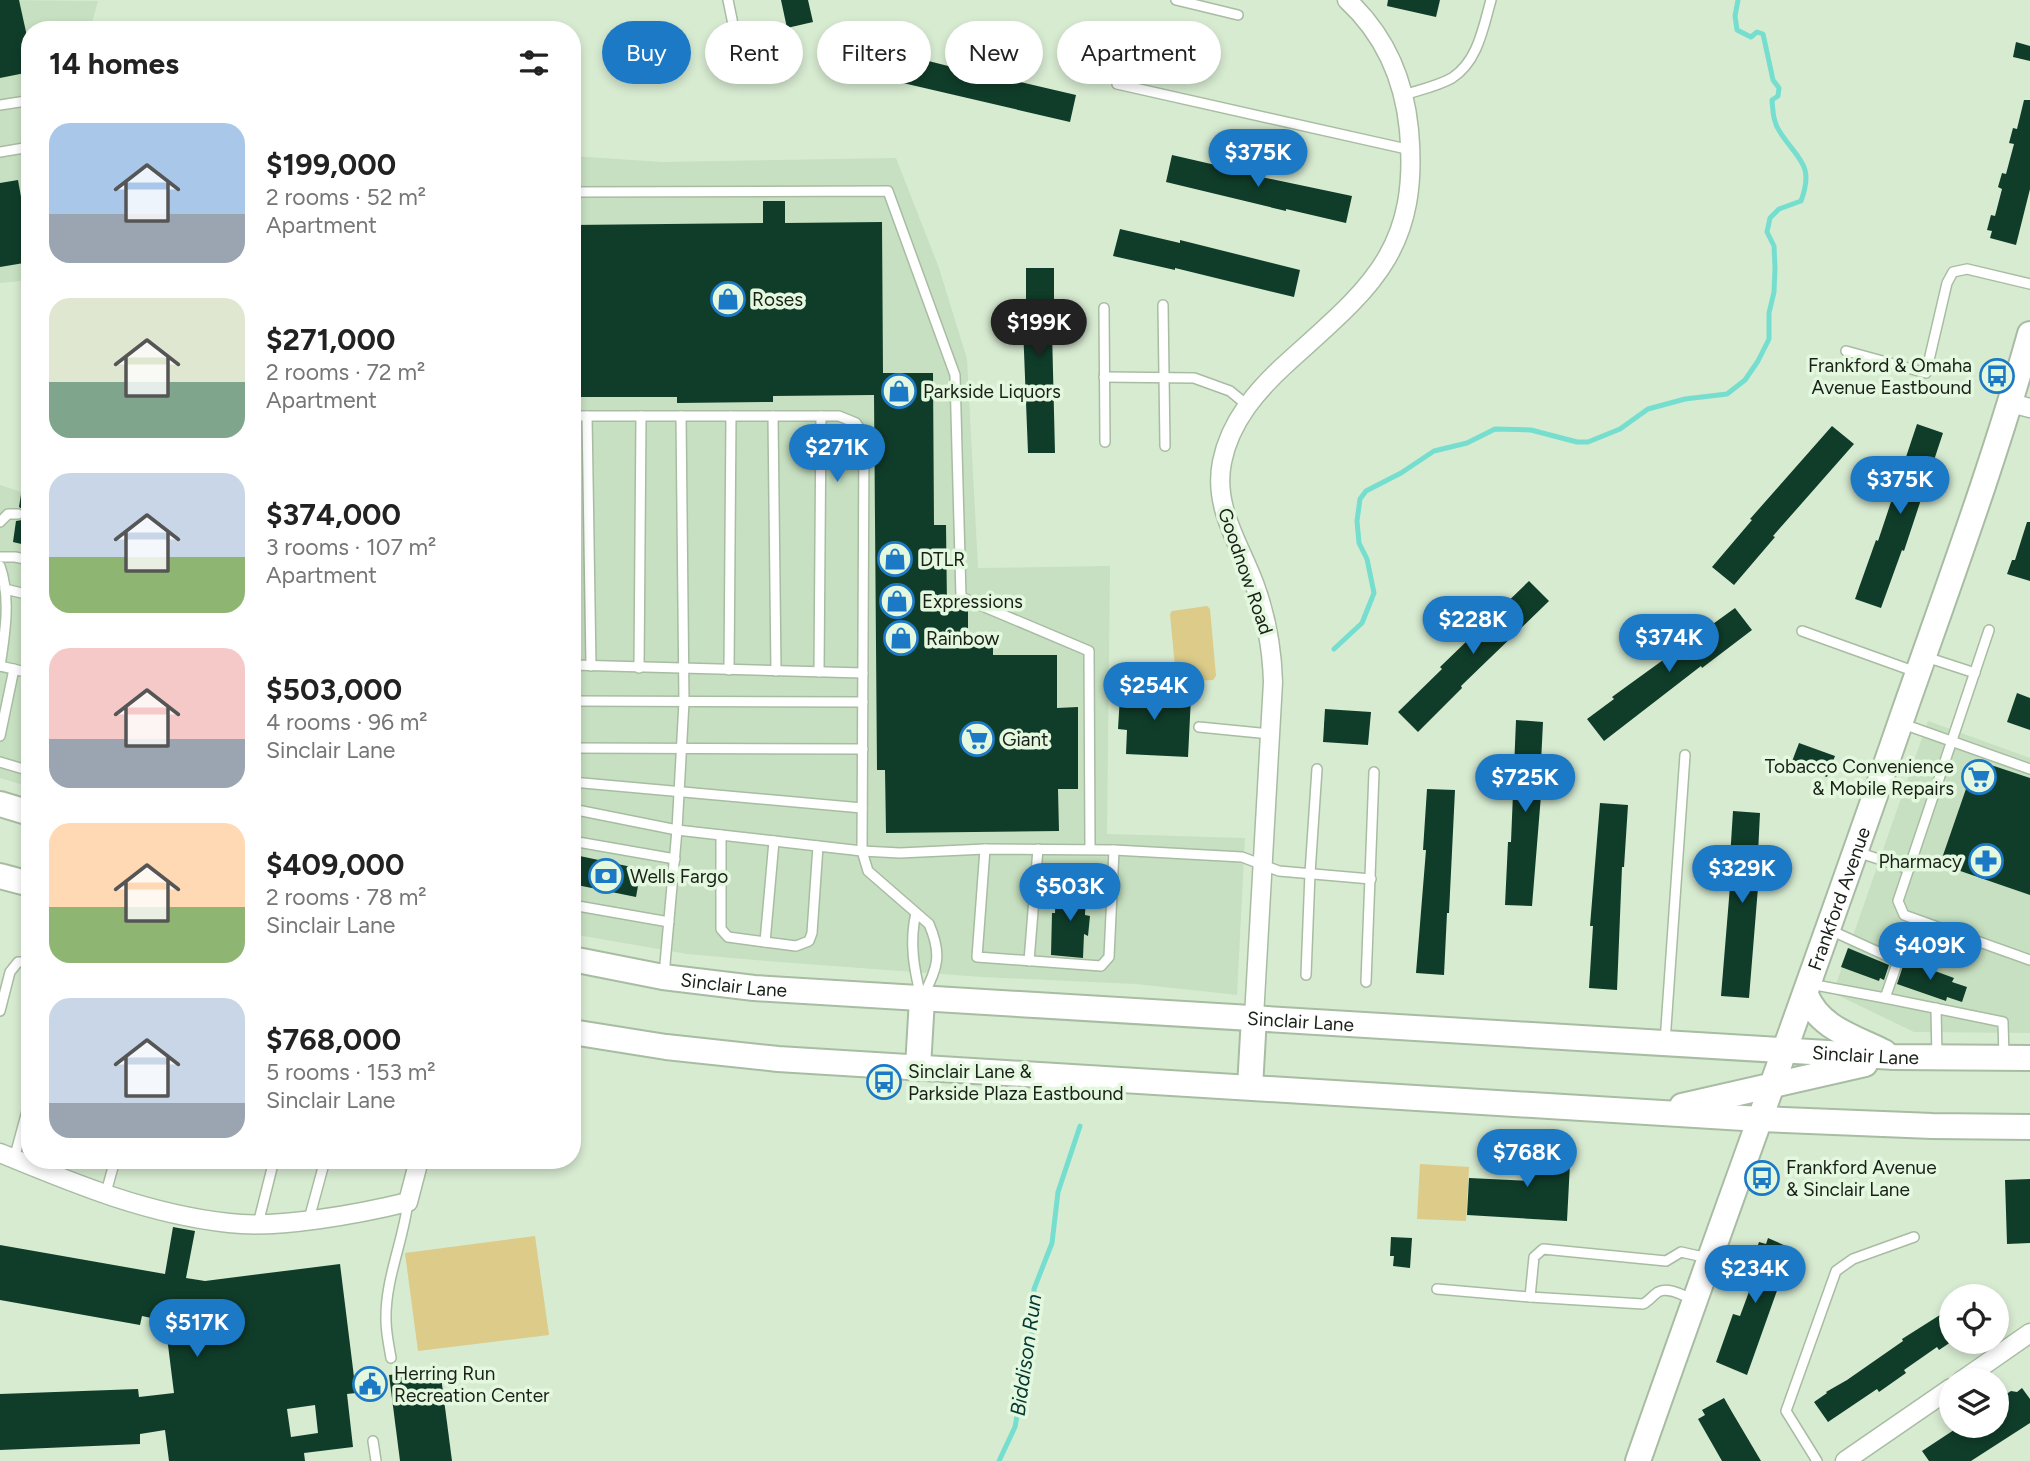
<!DOCTYPE html>
<meta charset="utf-8">
<style>
:root{--surface:#fff;--page:#f2f2f2;--text:#222;--muted:#767676;--accent:#1c79c6}
body{margin:0;font-family:Figtree,sans-serif;background:var(--page);color:var(--text);height:100vh;display:flex;flex-direction:column;font-size:26px;white-space:nowrap}
*{box-sizing:border-box;margin:0}
p{font-size:23px;color:var(--muted)}
.icon{flex:none;width:38px;height:38px;fill:none;stroke:currentColor;stroke-width:2;stroke-linecap:round;stroke-linejoin:round}
.map{position:relative;flex:1;overflow:hidden}
.drawer{position:absolute;left:21px;top:21px;width:560px;height:1148px;display:flex;flex-direction:column;background:var(--surface);border-radius:28px;box-shadow:0 4px 10px #0003}
.drawer>*{flex:none}
.top-card{position:absolute;left:602px;top:21px;width:665px;height:63px;display:flex;gap:14px}
.controls{position:absolute;left:1939px;top:1284px;display:grid;gap:14px}
.controls a{display:grid;place-items:center;width:70px;height:70px;border-radius:50%;background:var(--surface);box-shadow:0 4px 10px #0003;font-size:35px}
.price{position:absolute;translate:-50% -60px;padding:0 16px;border-radius:24px;background:var(--accent);color:#fff;font-size:23px;line-height:46px;filter:drop-shadow(0 2px 4px #0008)}
.price::after{content:'';position:absolute;left:50%;top:42px;width:21px;height:16px;margin-left:-10px;background:inherit;clip-path:polygon(0 0,100% 0,50% 100%)}
.price.active{background:#222;color:#fff}
ul{padding:0;list-style:none}
li{display:flex;align-items:center;gap:21px;height:175px;padding:0 28px}
li span{display:grid;place-items:center;flex:none;width:196px;height:140px;border-radius:21px;color:#555}
li>.icon{margin-inline-start:auto}
span .icon{width:84px;height:84px;fill:#fffc;stroke-width:1}
li b{font-size:30px}
h2{display:flex;justify-content:space-between;align-items:center;height:84px;padding:0 28px;font-size:30px}
.pill{padding:0 24px;border-radius:32px;background:var(--surface);box-shadow:0 4px 10px #0003;font-size:24px;line-height:63px}
.pill.active{background:var(--accent);color:#fff}
.map>svg:first-child{display:block}
.built{fill:#c7e0c1}
.green{fill:#dccb89}
.lines{fill:none;stroke-linecap:round;stroke-linejoin:round}
.stream{stroke:#76decf;stroke-width:5}
.building{fill:#103d2a;fill-rule:evenodd}
.lane-casing{stroke:#a8bca3;stroke-width:12}
.street-casing{stroke:#a8bca3;stroke-width:21}
.secondary-casing{stroke:#a8bca3;stroke-width:28}
.lane{stroke:#fff;stroke-width:9}
.street{stroke:#fff;stroke-width:18}
.secondary{stroke:#fff;stroke-width:24}
.labels{text-anchor:middle;stroke-width:7;stroke-linejoin:round;paint-order:stroke}
.poi-label{font-size:19px;fill:#192017;stroke:#e4f8df;text-anchor:start}
.street-label{font-size:19px;fill:#192017;stroke:#e4f8df}
.water-label{font-size:21px;font-style:italic;fill:#033732;stroke:#e4f8df}
</style>
<div class="map">
<svg width="2030" height="1461" viewBox="0 0 2030 1461">
<rect width="100%" height="100%" fill="#d7ebd1"/>
<g class="built">
<polygon points="0,0 98,1 90,30 30,30 30,280 0,283"/>
<polygon points="572,156 662,162 896,158 939,268 967,359 978,568 1110,566 1107,834 1245,838 1237,995 1136,984 982,977 779,962 687,954 572,934"/>
<polygon points="0,485 30,495 30,787 0,778"/>
<polygon points="1928,721 2030,758 2030,1033 1914,1032 1833,993"/>
</g>
<g class="green">
<polygon points="1207,606 1210,609 1216,676 1213,680 1180,682 1176,678 1170,614 1172,611"/>
<polygon points="1420,1164 1469,1167 1466,1221 1417,1219"/>
<polygon points="535,1236 549,1335 418,1351 405,1253"/>
</g>
<g class="lines">
<g class="stream">
<path d="M1334,649l28,-26 12,-30 -7,-34 -8,-16 -2,-22 3,-22 6,-8 35,-18 33,-22 33,-8 28,-14 36,1 46,12h11l32,-13 28,-20 37,-10 42,-5 18,-14 13,-19 11,-22v-26l5,-21 1,-24 -1,-22 -7,-14 3,-14 9,-9 22,-8c14,-37 -4,-42 -21,-69 -7,-10 -7,-21 -8,-32l6,-4 1,-8 -6,-8 -10,-46 -6,-2 -6,5 -14,-7 -2,-14 3,-16"/>
<polyline points="999,1461 1015,1427 1034,1323 1034,1289 1052,1243 1058,1192 1080,1126"/>
</g>
</g>
<g class="building">
<polygon points="0,0 19,0 30,50 30,72 0,78"/>
<polygon points="781,0 808,0 813,22 787,28"/>
<polygon points="1388,0 1440,0 1436,17 1387,6"/>
<polygon points="2016,42 2030,46 2030,61 2013,57"/>
<polygon points="897,53 1015,83 1016,81 1076,95 1070,122 890,80"/>
<polygon points="2024,100 2030,100 2030,189 2016,245 1990,238 1992,231 1987,230 1991,215 1995,216 2002,189 1998,187 2002,173 2006,174 2014,144 2009,143 2013,128 2017,129"/>
<polygon points="1172,155 1233,169 1233,171 1352,196 1346,223 1286,209 1286,211 1166,182"/>
<polygon points="18,180 30,247 30,262 0,267 0,183"/>
<polygon points="763,201 785,201 785,223 882,222 883,373 933,373 934,525 946,525 947,606 968,607 968,639 993,638 993,655 1057,655 1057,708 1078,707 1078,789 1058,789 1059,831 886,833 885,770 877,770 874,395 773,396 773,402 677,403 677,397 572,397 572,225 763,223"/>
<polygon points="1120,229 1180,243 1180,240 1300,270 1294,297 1175,268 1175,270 1113,256"/>
<polygon points="1026,268 1054,268 1054,331 1052,331 1055,453 1028,453 1022,301 1026,301"/>
<polygon points="1917,424 1943,433 1904,551 1902,550 1881,608 1855,599 1876,540 1878,541"/>
<polygon points="1832,426 1854,444 1773,536 1775,537 1734,585 1712,567 1752,520 1750,519"/>
<polygon points="22,488 30,489 30,546 13,542 16,521 22,520 25,515 24,510 19,507"/>
<polygon points="2027,522 2030,522 2030,581 2007,574 2012,560 2015,560"/>
<polygon points="1529,581 1549,601 1461,686 1462,688 1418,732 1398,712 1442,669 1440,667"/>
<polygon points="1735,608 1752,630 1702,668 1701,666 1604,741 1587,719 1614,699 1612,697 1623,689"/>
<polygon points="1121,679 1141,681 1140,694 1191,697 1188,757 1126,754 1127,730 1118,729"/>
<polygon points="2017,693 2030,698 2030,730 2007,722"/>
<polygon points="1325,709 1371,712 1368,745 1323,742"/>
<polygon points="1516,720 1543,722 1540,783 1542,783 1532,906 1505,905 1508,842 1511,842"/>
<polygon points="1799,743 1835,756 1827,777 1791,764"/>
<polygon points="1976,760 2030,778 2030,895 1940,864"/>
<polygon points="1427,789 1455,790 1449,913 1447,913 1444,975 1416,973 1426,850 1423,850"/>
<polygon points="1600,803 1628,805 1624,867 1622,867 1617,990 1589,988 1593,926 1590,926"/>
<polygon points="1733,811 1760,813 1757,874 1759,875 1749,998 1721,996 1731,874 1729,874"/>
<polygon points="575,855 641,869 636,897 572,884"/>
<polygon points="1059,887 1084,888 1086,890 1085,915 1090,916 1088,936 1084,934 1083,958 1051,955 1052,913 1055,913 1056,889"/>
<polygon points="1848,948 1889,965 1884,980 1880,978 1879,981 1841,967"/>
<polygon points="1905,960 1954,978 1952,982 1967,987 1962,1002 1947,997 1946,1001 1897,984"/>
<polygon points="1533,1142 1571,1144 1567,1221 1467,1215 1469,1178 1531,1181"/>
<polygon points="2030,1179 2030,1243 2007,1244 2005,1180"/>
<path d="M173,1227l22,4 -9,47 19,3 135,-17 16,129 -9,1 6,53 -49,6 1,8h-136l-4,-31 -25,4v10l-140,6v-56l138,-5 1,8 35,-4 -9,-72 -23,-5 -2,9 -140,-25v-55l165,29zM315,1405l3,28 -27,4 -4,-28z"/>
<polygon points="1391,1237 1412,1238 1410,1268 1393,1266 1394,1256 1390,1256"/>
<polygon points="1768,1238 1795,1250 1787,1272 1785,1271 1779,1285 1747,1375 1716,1362 1733,1314 1740,1316 1750,1289 1743,1287 1759,1242 1766,1244"/>
<polygon points="1951,1308 1951,1342 1939,1350 1937,1347 1904,1370 1906,1373 1879,1392 1877,1389 1828,1422 1814,1402 1827,1393 1826,1392 1847,1380 1903,1341 1902,1339"/>
<polygon points="440,1369 452,1461 400,1461 389,1375"/>
<polygon points="2022,1388 2030,1399 2030,1423 1971,1461 1929,1461 1922,1451 1960,1426 1997,1426 1997,1400 2011,1391 2017,1392"/>
<polygon points="1724,1398 1732,1412 1761,1461 1722,1461 1698,1419 1705,1415 1702,1410"/>
</g>
<g class="lines">
<g class="lane-casing">
<g id="lane">
<polyline points="728,0 734,29"/>
<polyline points="1176,0 1238,15"/>
<polyline points="1117,84 1411,150"/>
<path d="M1404,95c15,-5 34,-9 48,-17 26,-17 31,-50 39,-78"/>
<polyline points="0,105 26,101 30,114"/>
<polyline points="0,152 30,147"/>
<polyline points="572,192 888,191 955,375 961,597 1089,651 1090,849"/>
<polyline points="1163,305 1165,446"/>
<polyline points="1104,308 1105,442"/>
<polyline points="1846,351 1926,373 1947,283 1953,272 1967,269 2030,284"/>
<polyline points="1104,377 1194,378 1230,391 1247,405"/>
<path d="M572,416h267l17,7 8,12 -2,416 6,20 61,53c13,30 9,44 -6,72"/>
<polyline points="587,416 591,666"/>
<polyline points="773,416 776,671"/>
<polyline points="0,522 8,514 18,514"/>
<polyline points="0,557 15,557 30,560"/>
<path d="M0,566c11,31 5,68 0,100"/>
<polyline points="5,589 30,595"/>
<polyline points="1989,630 1898,901 1904,915 2030,960"/>
<polyline points="1802,631 1916,672"/>
<polyline points="1926,657 1975,673"/>
<polyline points="572,665 863,673"/>
<polyline points="0,666 30,673"/>
<polyline points="639,668 641,416"/>
<polyline points="729,670 731,416"/>
<polyline points="819,672 821,416"/>
<polyline points="572,701 863,702"/>
<polyline points="1903,724 2030,769"/>
<polyline points="1199,727 1270,734"/>
<polyline points="0,736 14,669"/>
<polyline points="572,748 863,749"/>
<polyline points="0,762 30,771"/>
<polyline points="572,782 862,808"/>
<polyline points="572,809 677,830 862,851 900,853 985,849 1114,850 1242,857 1279,871 1371,879"/>
<polyline points="721,835 721,929 728,937 765,942 774,841"/>
<polyline points="572,841 675,859"/>
<polyline points="985,849 977,957 1101,966 1109,957 1114,850"/>
<polyline points="1857,852 1909,869"/>
<polyline points="572,905 669,922"/>
<path d="M916,913c-7,29 -2,56 5,84"/>
<polyline points="765,942 796,946 809,941 812,933 818,846"/>
<polyline points="1029,961 1038,849"/>
<polyline points="664,975 677,830 684,702 681,416"/>
<polyline points="1306,975 1310,873 1317,769"/>
<polyline points="1366,982 1374,772"/>
<polyline points="1810,984 1885,998 1898,961 1830,930"/>
<polyline points="1885,998 2003,1022 2004,1057"/>
<polyline points="1936,1008 1937,1057"/>
<polyline points="0,1011 10,972 18,962 30,962"/>
<polyline points="1665,1042 1685,755"/>
<polyline points="14,1159 30,1100"/>
<polyline points="58,1177 63,1160"/>
<polyline points="105,1196 115,1160"/>
<polyline points="309,1219 325,1160"/>
<polyline points="258,1224 274,1160"/>
<polyline points="1437,1289 1530,1297"/>
<path d="M1694,1300c-10,-4 -26,-14 -36,-8 -6,4 -9,9 -15,12l-113,-7 4,-40 9,-8 123,12 15,-9 27,6"/>
<path d="M391,1358c-2,-12 -5,-25 -5,-38 -1,-40 17,-78 22,-118"/>
<polyline points="373,1441 376,1461"/>
<polyline points="1817,1461 1786,1411 1836,1271 1853,1259 1914,1237"/>
</g>
</g>
<g class="street-casing">
<g id="street">
<polyline points="2011,403 2030,408"/>
<path d="M1254,1017l19,-335c-1,-35 -7,-67 -19,-99 -15,-40 -41,-76 -32,-121 8,-41 36,-73 66,-100 82,-74 132,-111 121,-232 -5,-51 -24,-95 -62,-130"/>
<path d="M0,1153c75,31 147,61 229,70 49,6 130,-9 179,-21l11,-42"/>
<polyline points="1961,1381 2030,1333"/>
<polyline points="1845,1461 1951,1388"/>
</g>
</g>
<g class="secondary-casing">
<g id="secondary">
<polyline points="0,804 30,813"/>
<polyline points="0,876 30,884"/>
<path id="s1" d="M572,959l91,18 91,11 1140,69 136,1"/>
<path d="M1806,995c13,33 48,42 78,57"/>
<polyline points="572,1032 666,1047 778,1059 1760,1119 1932,1126 2030,1127"/>
<polyline points="918,1067 922,999"/>
<polyline points="1250,1087 1254,1017"/>
<polyline points="1682,1106 1865,1064"/>
<path id="s2" d="M1638,1461c87,-249 179,-496 265,-746 44,-126 91,-252 127,-381"/>
</g>
</g>
<use href="#lane" class="lane"/>
<use href="#street" class="street"/>
<use href="#secondary" class="secondary"/>
</g>
<defs>
<g id="shop-ring" transform="scale(1.75)"><circle r="9.5" fill="#e4f8df" stroke="#1c79c6" stroke-width="1.5"/><path d="M-5-2.5h2.3a2.7 3.5 0 0 1 5.4 0H5L5.5 6h-11ZM-1.5-2.5h3a1.5 2.3 0 0 0-3 0Z" fill="#1c79c6"/></g>
<g id="bus-ring" transform="scale(1.75)"><circle r="9.5" fill="#e4f8df" stroke="#1c79c6" stroke-width="1.5"/><path d="M-5-6H5V4H4V6H2V4H-2V6H-4V4H-5ZM-3.5-4V0h7V-4ZM-3.5 1.2v1.5H-2V1.2ZM2 1.2v1.5H3.5V1.2Z" fill="#1c79c6"/></g>
<g id="supermarket-ring" transform="scale(1.75)"><circle r="9.5" fill="#e4f8df" stroke="#1c79c6" stroke-width="1.5"/><path d="M-6-5.5h2.5l.6 2H6L4.5 2H-2.5L-4.4-4H-6ZM-1.5 3.2a1.3 1.3 0 1 0 .1 0ZM3 3.2a1.3 1.3 0 1 0 .1 0Z" fill="#1c79c6"/></g>
<g id="pharmacy-ring" transform="scale(1.75)"><circle r="9.5" fill="#e4f8df" stroke="#1c79c6" stroke-width="1.5"/><path d="M-2-6h4v4h4v4h-4v4h-4v-4h-4v-4h4Z" fill="#1c79c6"/></g>
<g id="bank-ring" transform="scale(1.75)"><circle r="9.5" fill="#e4f8df" stroke="#1c79c6" stroke-width="1.5"/><path d="M-6-4H6V4H-6ZM0-2.3a2.3 2.3 0 1 0 0 4.6a2.3 2.3 0 1 0 0-4.6Z" fill="#1c79c6"/></g>
<g id="civic-ring" transform="scale(1.75)"><circle r="9.5" fill="#e4f8df" stroke="#1c79c6" stroke-width="1.5"/><path d="M-.6-6.5H3V-4.5H.6V-3L4-1V1h2V6H-6V1h2V-1L-.6-3ZM-1.2 2.5V6h2.4V2.5Z" fill="#1c79c6"/></g>
</defs>
<g fill-rule="evenodd">
<use href="#shop-ring" x="728" y="299"/>
<use href="#bus-ring" x="1997" y="376"/>
<use href="#shop-ring" x="899" y="391"/>
<use href="#shop-ring" x="895" y="559"/>
<use href="#shop-ring" x="897" y="601"/>
<use href="#shop-ring" x="901" y="638"/>
<use href="#supermarket-ring" x="977" y="739"/>
<use href="#supermarket-ring" x="1979" y="777"/>
<use href="#pharmacy-ring" x="1986" y="861"/>
<use href="#bank-ring" x="606" y="876"/>
<use href="#bus-ring" x="884" y="1082"/>
<use href="#bus-ring" x="1762" y="1178"/>
<use href="#civic-ring" x="370" y="1384"/>
</g>
<g class="labels">
<g class="poi-label">
<text x="752" y="306">Roses</text>
<text x="1972" y="372" text-anchor="end">Frankford &amp; Omaha<tspan x="1972" dy="22">Avenue Eastbound</tspan></text>
<text x="923" y="398">Parkside Liquors</text>
<text x="920" y="566">DTLR</text>
<text x="922" y="608">Expressions</text>
<text x="926" y="645">Rainbow</text>
<text x="1002" y="746">Giant</text>
<text x="1954" y="773" text-anchor="end">Tobacco Convenience<tspan x="1954" dy="22">&amp; Mobile Repairs</tspan></text>
<text x="1962" y="868" text-anchor="end">Pharmacy</text>
<text x="630" y="883">Wells Fargo</text>
<text x="908" y="1078">Sinclair Lane &amp;<tspan x="908" dy="22">Parkside Plaza Eastbound</tspan></text>
<text x="1786" y="1174">Frankford Avenue<tspan x="1786" dy="22">&amp; Sinclair Lane</tspan></text>
<text x="394" y="1380">Herring Run<tspan x="394" dy="22">Recreation Center</tspan></text>
</g>
<g class="street-label">
<text transform="translate(1246 571) rotate(71)" y="7">Goodnow Road</text>
<text dy="7" stroke="none"><textPath href="#s2" startOffset="597">Frankford Avenue</textPath></text>
<text dy="7" stroke="none"><textPath href="#s1" startOffset="164">Sinclair Lane</textPath></text>
<text dy="7" stroke="none"><textPath href="#s1" startOffset="732">Sinclair Lane</textPath></text>
<text dy="7" stroke="none"><textPath href="#s1" startOffset="1298">Sinclair Lane</textPath></text>
</g>
<g class="water-label">
<text transform="translate(1026 1355) rotate(-82)" y="7">Biddison Run</text>
</g>
</g>
</svg>
<div class="controls">
<a><svg class="icon" aria-label="locate" viewBox="0 0 24 24"><circle cx="12" cy="12" r="6"/><path d="M12 2v4M12 18v4M2 12h4M18 12h4"/></svg></a>
<a><svg class="icon" aria-label="layers" viewBox="0 0 24 24"><path d="M12 4l9 5-9 5-9-5zM3 14l9 5 9-5"/></svg></a>
</div>
<b class="price" style="left:1258px;top:189px">$375K</b>
<b class="price active" style="left:1039px;top:359px">$199K</b>
<b class="price" style="left:837px;top:484px">$271K</b>
<b class="price" style="left:1900px;top:516px">$375K</b>
<b class="price" style="left:1473px;top:656px">$228K</b>
<b class="price" style="left:1669px;top:674px">$374K</b>
<b class="price" style="left:1154px;top:722px">$254K</b>
<b class="price" style="left:1525px;top:814px">$725K</b>
<b class="price" style="left:1742px;top:905px">$329K</b>
<b class="price" style="left:1070px;top:923px">$503K</b>
<b class="price" style="left:1930px;top:982px">$409K</b>
<b class="price" style="left:1527px;top:1189px">$768K</b>
<b class="price" style="left:1755px;top:1305px">$234K</b>
<b class="price" style="left:197px;top:1359px">$517K</b>
<div class="top-card">
<a class="pill active">Buy</a>
<a class="pill">Rent</a>
<a class="pill">Filters</a>
<a class="pill">New</a>
<a class="pill">Apartment</a>
</div>
<section class="drawer">
<h2>14 homes<svg class="icon" aria-label="filters" viewBox="0 0 24 24"><path d="M4 7h16M4 17h16"/><circle cx="9" cy="7" r="2"/><circle cx="15" cy="17" r="2"/></svg></h2>
<ul>
<li><span style="background:linear-gradient(#a9c7e8 65%,#9aa5b1 0)"><svg class="icon" aria-label="home" viewBox="0 0 24 24"><path d="M3 11l9-7 9 7M6 9v11h12V9"/></svg></span><div><b>$199,000</b><p>2 rooms · 52 m²</p><p>Apartment</p></div></li>
<li><span style="background:linear-gradient(#dfe7d0 60%,#7fa58c 0)"><svg class="icon" aria-label="home" viewBox="0 0 24 24"><path d="M3 11l9-7 9 7M6 9v11h12V9"/></svg></span><div><b>$271,000</b><p>2 rooms · 72 m²</p><p>Apartment</p></div></li>
<li><span style="background:linear-gradient(#c9d6e8 60%,#8fb573 0)"><svg class="icon" aria-label="home" viewBox="0 0 24 24"><path d="M3 11l9-7 9 7M6 9v11h12V9"/></svg></span><div><b>$374,000</b><p>3 rooms · 107 m²</p><p>Apartment</p></div></li>
<li><span style="background:linear-gradient(#f6c9c9 65%,#9aa5b1 0)"><svg class="icon" aria-label="home" viewBox="0 0 24 24"><path d="M3 11l9-7 9 7M6 9v11h12V9"/></svg></span><div><b>$503,000</b><p>4 rooms · 96 m²</p><p>Sinclair Lane</p></div></li>
<li><span style="background:linear-gradient(#ffd9b3 60%,#8fb573 0)"><svg class="icon" aria-label="home" viewBox="0 0 24 24"><path d="M3 11l9-7 9 7M6 9v11h12V9"/></svg></span><div><b>$409,000</b><p>2 rooms · 78 m²</p><p>Sinclair Lane</p></div></li>
<li><span style="background:linear-gradient(#c9d6e8 75%,#9aa5b1 0)"><svg class="icon" aria-label="home" viewBox="0 0 24 24"><path d="M3 11l9-7 9 7M6 9v11h12V9"/></svg></span><div><b>$768,000</b><p>5 rooms · 153 m²</p><p>Sinclair Lane</p></div></li>
</ul>
</section>
</div>
